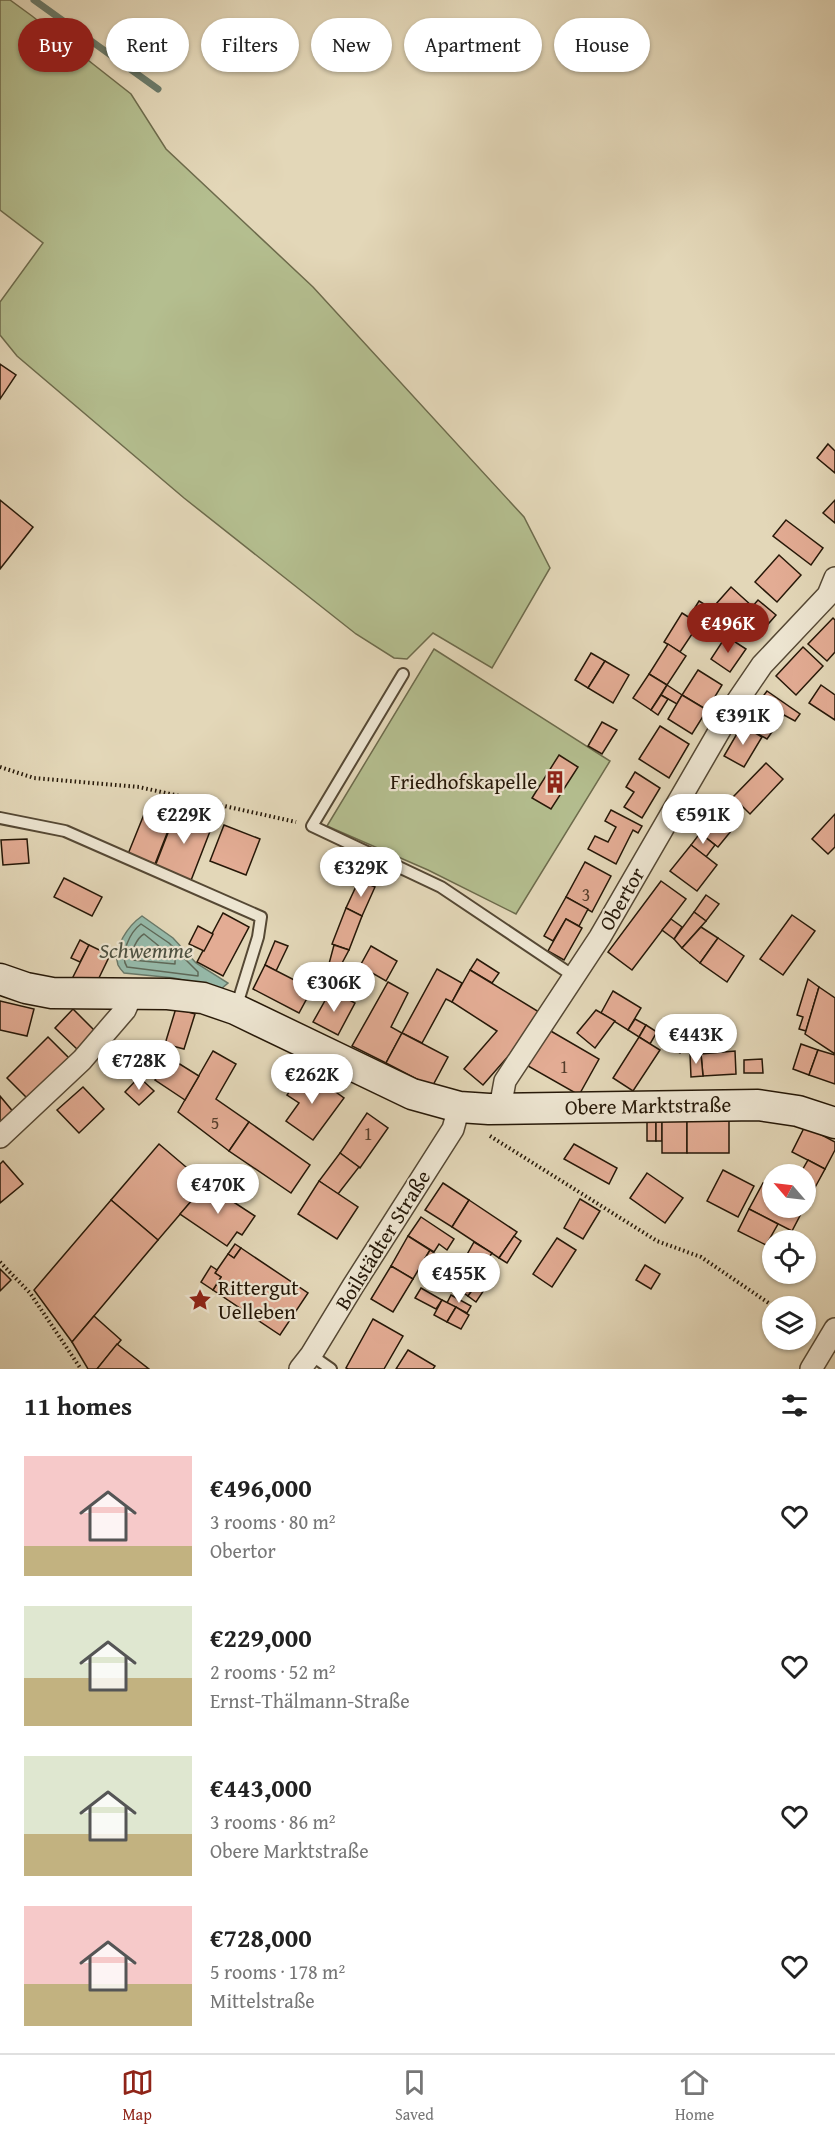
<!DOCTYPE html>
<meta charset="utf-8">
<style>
:root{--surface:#fff;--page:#f6f6f6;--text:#222;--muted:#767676;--line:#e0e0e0;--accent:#8f2418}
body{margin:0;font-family:"Gentium Book Plus",serif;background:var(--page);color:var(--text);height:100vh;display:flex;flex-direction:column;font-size:22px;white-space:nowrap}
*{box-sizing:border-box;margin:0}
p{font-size:20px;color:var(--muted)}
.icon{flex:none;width:33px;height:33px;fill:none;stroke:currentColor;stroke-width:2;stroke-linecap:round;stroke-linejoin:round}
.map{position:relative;height:1369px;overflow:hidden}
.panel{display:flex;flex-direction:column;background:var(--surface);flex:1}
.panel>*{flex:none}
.guide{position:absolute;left:18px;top:18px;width:800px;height:54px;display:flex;gap:12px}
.needle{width:39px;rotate:298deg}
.fabs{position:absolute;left:762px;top:1164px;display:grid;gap:12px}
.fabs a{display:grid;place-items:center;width:54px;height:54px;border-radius:50%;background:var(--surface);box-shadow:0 2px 4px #0004;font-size:30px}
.price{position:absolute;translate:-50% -51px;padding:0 14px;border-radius:21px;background:#fff;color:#222;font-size:20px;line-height:39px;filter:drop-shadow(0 2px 3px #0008)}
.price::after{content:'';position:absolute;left:50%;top:36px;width:18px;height:14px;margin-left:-9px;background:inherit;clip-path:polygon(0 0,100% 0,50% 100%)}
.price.selected{background:var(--accent);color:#fff}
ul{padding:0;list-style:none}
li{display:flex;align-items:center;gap:18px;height:150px;padding:0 24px}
li span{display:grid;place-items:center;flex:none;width:168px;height:120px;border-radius:0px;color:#555}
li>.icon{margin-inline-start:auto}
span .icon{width:72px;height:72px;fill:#fffc;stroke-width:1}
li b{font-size:26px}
h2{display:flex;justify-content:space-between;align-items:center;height:72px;padding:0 24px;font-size:26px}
.pill{padding:0 21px;border-radius:27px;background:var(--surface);box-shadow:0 2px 4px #0004;font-size:21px;line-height:54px}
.pill.selected{background:var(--accent);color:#fff}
.tab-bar{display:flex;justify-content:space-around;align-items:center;height:84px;border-top:2px solid var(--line);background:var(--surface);font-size:16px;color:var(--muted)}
.tab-bar a{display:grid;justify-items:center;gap:3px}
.tab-bar .selected{color:var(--accent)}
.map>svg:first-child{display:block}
.green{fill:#b4be8f;stroke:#6d6b4c;stroke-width:1.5}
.water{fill:#96baaa;stroke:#697969;stroke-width:1.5}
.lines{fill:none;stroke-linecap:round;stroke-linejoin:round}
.shore{stroke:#5e6959;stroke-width:1.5}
.stream{stroke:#697969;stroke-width:7}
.building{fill:#e3ac94;stroke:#261808;stroke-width:1.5}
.lane-casing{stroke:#554834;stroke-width:14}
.street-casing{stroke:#554834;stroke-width:24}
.secondary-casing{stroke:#261808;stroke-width:33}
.path{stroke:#261808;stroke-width:4;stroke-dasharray:1.5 3;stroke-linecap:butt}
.lane{stroke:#ede5d1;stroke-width:10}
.street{stroke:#ede5d1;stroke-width:21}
.secondary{stroke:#ede5d1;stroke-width:30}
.labels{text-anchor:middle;stroke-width:4.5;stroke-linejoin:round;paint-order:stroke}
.number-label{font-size:18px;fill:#553d2b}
.poi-label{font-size:21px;fill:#261808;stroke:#ede5d1;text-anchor:end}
.street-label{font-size:21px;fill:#261808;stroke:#ede5d1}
.water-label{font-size:22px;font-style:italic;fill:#4d5141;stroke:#ede5d1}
</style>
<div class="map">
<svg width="835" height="1369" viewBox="0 0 835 1369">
<rect width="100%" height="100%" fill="#e3d7b8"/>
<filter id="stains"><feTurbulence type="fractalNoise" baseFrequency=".00333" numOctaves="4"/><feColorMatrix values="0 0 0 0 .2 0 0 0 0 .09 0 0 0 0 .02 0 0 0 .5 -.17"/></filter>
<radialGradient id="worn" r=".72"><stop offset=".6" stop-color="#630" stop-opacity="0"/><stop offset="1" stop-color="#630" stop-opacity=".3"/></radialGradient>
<g class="green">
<polygon points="0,0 10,0 32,16 131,94 166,149 313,287 524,517 550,568 492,668 433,633 407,659 394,658 356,634 184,498 17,356 0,335 0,302 43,243 0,210"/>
<polygon points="434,649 610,761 516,914 428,870 327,826"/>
</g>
<path class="water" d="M142,916l31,22 23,25 32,20 -7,6 -47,-11 -50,-5c-2,-2 -4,-4 -6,-8 -6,-17 11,-40 24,-49z"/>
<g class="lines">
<g class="shore">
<path d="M141,924l28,19 29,29v4l-71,-9c-8,-12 3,-35 14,-43z"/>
<path d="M144,934l31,25v5l-43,-4c-2,-8 5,-22 12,-26z"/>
</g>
<polyline class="stream" points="34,0 158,89"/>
</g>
<g class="building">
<polygon points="0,364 16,375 0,399"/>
<polygon points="828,444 835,451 835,473 817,458"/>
<polygon points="0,500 33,527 0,569"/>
<polygon points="835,500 835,523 823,513"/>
<polygon points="786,520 823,548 811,565 773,536"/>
<polygon points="779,555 801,575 777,602 755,582"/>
<polygon points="731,587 752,606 738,623 716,604"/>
<polygon points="758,600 776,615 756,638 738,623"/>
<polygon points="699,601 720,614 710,630 689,617"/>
<polygon points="682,613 714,633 709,641 694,631 680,652 664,642"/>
<polygon points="833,618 835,620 835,652 827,661 808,644"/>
<polygon points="726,636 746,649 730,672 711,659"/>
<polygon points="668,644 686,656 667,685 649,674"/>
<polygon points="803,647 823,666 796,695 776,676"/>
<polygon points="591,653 605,661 588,688 575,680"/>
<polygon points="605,661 629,675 613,703 588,688"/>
<polygon points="698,670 722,685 707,710 682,695"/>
<polygon points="649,674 667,685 651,710 633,698"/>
<polygon points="667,685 682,695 677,704 661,695"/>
<polygon points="821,685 835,695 835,720 809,703"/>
<polygon points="767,691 800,714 795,721 784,715 767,739 742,725"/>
<polygon points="661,695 668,699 658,715 651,710"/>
<polygon points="682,695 707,710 692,734 668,719"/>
<polygon points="602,722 617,730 602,754 588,746"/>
<polygon points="742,725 762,737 744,767 724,756"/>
<polygon points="660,726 689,744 669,778 639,759"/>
<polygon points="559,755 578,767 551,809 532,798"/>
<polygon points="766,763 783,779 750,814 733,797"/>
<polygon points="635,772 660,788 642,818 624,807 634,792 626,787"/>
<polygon points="149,802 175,813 155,864 128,854"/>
<polygon points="721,805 740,820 718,847 700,833"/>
<polygon points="178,807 214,821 190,883 154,869"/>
<polygon points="611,810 642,826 638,833 633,830 616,864 588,849 595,836 608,842 616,827 605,821"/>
<polygon points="835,814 835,847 828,854 812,839"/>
<polygon points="224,825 260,839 246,875 210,861"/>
<polygon points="700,833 715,845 706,857 691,845"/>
<polygon points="27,839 29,863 3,865 1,840"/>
<polygon points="691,845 717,865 697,891 670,871"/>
<polygon points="585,862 611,876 592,912 566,897"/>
<polygon points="64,878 102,897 92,916 54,897"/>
<polygon points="359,880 375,887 362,916 346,908"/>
<polygon points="661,881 686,899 632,970 608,952"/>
<polygon points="706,895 719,904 706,921 694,912"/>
<polygon points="566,897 588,909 579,926 566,919 553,941 544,936"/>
<polygon points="346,908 362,916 349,950 332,944"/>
<polygon points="694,912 706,921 682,948 674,939"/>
<polygon points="223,913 249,927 223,976 197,962"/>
<polygon points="792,915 815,931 783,975 760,959"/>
<polygon points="566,919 582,928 564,960 548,951"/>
<polygon points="671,919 682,927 674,939 662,930"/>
<polygon points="198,926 213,934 204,951 189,944"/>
<polygon points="701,927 718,938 700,963 682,948"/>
<polygon points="718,938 744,956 727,982 700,963"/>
<polygon points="80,940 89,945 80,962 71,958"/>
<polygon points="275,941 288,946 276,971 265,965"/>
<polygon points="89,945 110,955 96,984 72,979"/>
<polygon points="334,945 349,950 334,978 326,975"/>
<polygon points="371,946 397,961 386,981 360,966"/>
<polygon points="477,959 499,973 492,983 470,970"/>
<polygon points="265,965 312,989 299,1013 253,989"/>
<polygon points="437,969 462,983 452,1002 446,999 422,1043 402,1033"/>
<polygon points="470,970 539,1012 518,1045 483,1085 464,1069 497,1031 452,1002"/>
<polygon points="808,979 819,987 806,1031 799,1029 803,1017 797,1015"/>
<polygon points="388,982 408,993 391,1027 402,1033 386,1063 352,1046"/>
<polygon points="819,987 835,998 835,1054 805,1034"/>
<polygon points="331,990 355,1003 338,1035 313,1022"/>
<polygon points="613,991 641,1008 628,1030 601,1013"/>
<polygon points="0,1001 34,1009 27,1036 0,1030"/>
<polygon points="176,1008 195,1014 184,1049 165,1044"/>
<polygon points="73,1009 96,1032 78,1050 55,1028"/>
<polygon points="596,1010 615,1021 595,1048 577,1033"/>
<polygon points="698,1017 713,1029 701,1054 684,1045"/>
<polygon points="635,1019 646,1025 639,1037 628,1030"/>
<polygon points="669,1023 690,1034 680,1053 659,1042"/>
<polygon points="646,1025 657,1032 650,1044 639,1037"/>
<polygon points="549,1030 599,1059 579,1095 528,1066"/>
<polygon points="402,1033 448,1057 432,1087 386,1063"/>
<polygon points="48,1037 69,1058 28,1099 7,1078"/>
<polygon points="639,1037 660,1050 633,1091 613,1078"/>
<polygon points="801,1044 818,1050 809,1075 793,1069"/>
<polygon points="818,1050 835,1055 835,1084 809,1075"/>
<polygon points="213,1051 236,1064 216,1099 249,1122 229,1151 178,1112"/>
<polygon points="735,1051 736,1074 703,1076 701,1054"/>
<polygon points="690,1054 701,1054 703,1076 691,1077"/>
<polygon points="170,1058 199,1076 185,1100 155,1080"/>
<polygon points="762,1059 763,1073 744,1073 744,1060"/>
<polygon points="305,1070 344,1098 313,1140 286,1121 299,1103 287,1095"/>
<polygon points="139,1077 154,1091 139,1105 125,1092"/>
<polygon points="83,1087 104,1109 79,1133 57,1110"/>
<polygon points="0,1096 15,1114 0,1126"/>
<polygon points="367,1113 388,1128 360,1168 340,1153"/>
<polygon points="647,1118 656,1119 656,1141 647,1141"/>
<polygon points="662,1118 662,1141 656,1141 656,1119"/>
<polygon points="662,1118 687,1119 687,1153 662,1153"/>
<rect x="687" y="1119" width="42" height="34"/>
<polygon points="249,1122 310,1165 291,1193 229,1151"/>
<polygon points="805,1126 835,1142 835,1150 825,1169 792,1152"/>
<polygon points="159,1144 206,1184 158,1240 111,1200"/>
<polygon points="574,1144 617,1168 609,1184 564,1159"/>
<polygon points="340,1153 359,1167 338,1194 319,1181"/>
<polygon points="808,1160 825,1169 806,1204 806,1174 800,1174"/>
<polygon points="3,1161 23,1184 0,1203 0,1164"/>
<polygon points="723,1170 754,1186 738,1217 707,1201"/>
<polygon points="647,1173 683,1198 665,1223 630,1198"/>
<polygon points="319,1181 358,1207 337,1239 298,1214"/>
<polygon points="443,1183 469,1200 452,1227 425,1210"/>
<polygon points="763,1183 772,1188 772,1208 804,1208 792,1231 749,1209"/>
<polygon points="206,1184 255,1216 242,1235 237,1232 227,1246 180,1214"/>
<polygon points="580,1199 600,1211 583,1239 564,1228"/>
<polygon points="111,1200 158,1240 72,1342 34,1290"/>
<polygon points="469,1200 517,1232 499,1258 452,1227"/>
<polygon points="749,1209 778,1224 766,1245 738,1231"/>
<polygon points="421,1217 454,1239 447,1250 439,1244 434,1252 408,1236"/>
<polygon points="408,1236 430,1250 413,1279 391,1266"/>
<polygon points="514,1236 521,1241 507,1263 499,1258"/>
<polygon points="557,1238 576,1250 552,1287 533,1274"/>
<polygon points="474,1242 492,1253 482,1268 465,1258"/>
<polygon points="235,1244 241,1248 234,1258 228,1254"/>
<polygon points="241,1248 308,1293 280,1335 213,1290 221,1277 215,1273 217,1270 228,1254 234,1258"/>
<polygon points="430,1250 465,1277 457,1289 421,1265"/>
<polygon points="645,1265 660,1274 651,1289 636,1280"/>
<polygon points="211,1266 217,1270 215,1273 221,1277 213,1290 201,1282"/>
<polygon points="391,1266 413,1279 393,1312 371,1299"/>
<polygon points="0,1269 11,1280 0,1291"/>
<polygon points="465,1277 476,1285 468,1296 457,1289"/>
<polygon points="476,1285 484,1290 476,1302 468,1296"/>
<polygon points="421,1288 442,1300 436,1309 415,1298"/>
<polygon points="451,1295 471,1306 467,1313 447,1303"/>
<polygon points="442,1300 456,1307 447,1322 434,1315"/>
<polygon points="456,1307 469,1315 461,1329 447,1322"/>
<polygon points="94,1316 121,1340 97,1369 88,1369 72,1342"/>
<polygon points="373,1319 403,1336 384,1369 348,1369 346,1368"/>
<polygon points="117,1344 149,1369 97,1369"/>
<polygon points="408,1350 435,1366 433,1369 396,1369"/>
</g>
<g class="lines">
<g class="lane-casing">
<g id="lane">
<polyline points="403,674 312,826 441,887 575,977"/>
<polyline points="0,818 65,831 261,917 258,937 236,1008"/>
<polyline points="311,1355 331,1369"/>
</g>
</g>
<g class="street-casing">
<g id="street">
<polyline points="500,1108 505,1081 600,937 732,709 762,665 828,595 835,578"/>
<polyline points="0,1137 82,1060 125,1010 132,994"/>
<polyline points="300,1369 311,1355 353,1286 453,1129 459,1107"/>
<polyline points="811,1369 835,1329"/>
</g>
</g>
<g class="secondary-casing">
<polyline id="secondary" points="0,979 26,988 52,993 168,994 203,998 235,1009 412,1094 459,1107 489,1109 758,1105 798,1111 835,1123"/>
</g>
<g class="path">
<polyline points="0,767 34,778 139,787 296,822"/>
<polyline points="490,1136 657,1241 701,1257 773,1306"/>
<polyline points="0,1262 30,1293 81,1369"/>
</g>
<use href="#lane" class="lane"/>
<use href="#street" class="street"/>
<use href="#secondary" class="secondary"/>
</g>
<defs>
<g id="building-bare" transform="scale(1.8)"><path d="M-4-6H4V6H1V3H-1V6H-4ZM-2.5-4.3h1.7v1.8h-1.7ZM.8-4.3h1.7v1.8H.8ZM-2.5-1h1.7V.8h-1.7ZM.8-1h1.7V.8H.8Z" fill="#8f2418" stroke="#ede5d1" stroke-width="2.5" paint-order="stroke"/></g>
<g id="sight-bare" transform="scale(1.8)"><path d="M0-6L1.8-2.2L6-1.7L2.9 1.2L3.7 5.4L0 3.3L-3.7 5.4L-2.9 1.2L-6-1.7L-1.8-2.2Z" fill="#8f2418" stroke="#ede5d1" stroke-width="2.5" paint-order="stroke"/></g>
</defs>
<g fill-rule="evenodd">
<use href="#building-bare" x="555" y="782"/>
<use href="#sight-bare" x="200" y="1300"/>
</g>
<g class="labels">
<g class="number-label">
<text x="586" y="901">3</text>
<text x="564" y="1073">1</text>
<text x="215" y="1129">5</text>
<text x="368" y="1140">1</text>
</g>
<g class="poi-label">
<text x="537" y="789">Friedhofskapelle</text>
<text x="218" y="1295" text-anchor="start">Rittergut<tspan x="218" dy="24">Uelleben</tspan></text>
</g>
<g class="street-label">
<text transform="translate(622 899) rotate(-60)" y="7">Obertor</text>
<text transform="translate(648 1106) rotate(-1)" y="7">Obere Marktstraße</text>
<text transform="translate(383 1240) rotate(-58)" y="7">Boilstädter Straße</text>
</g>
<g class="water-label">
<text x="146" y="958">Schwemme</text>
</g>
</g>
<rect width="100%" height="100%" filter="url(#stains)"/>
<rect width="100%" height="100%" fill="url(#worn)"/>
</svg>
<div class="fabs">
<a><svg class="needle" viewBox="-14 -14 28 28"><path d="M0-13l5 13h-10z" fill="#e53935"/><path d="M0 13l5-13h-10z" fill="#767676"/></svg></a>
<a><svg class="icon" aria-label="locate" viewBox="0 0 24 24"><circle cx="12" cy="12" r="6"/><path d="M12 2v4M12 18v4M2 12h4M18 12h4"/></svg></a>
<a><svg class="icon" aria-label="layers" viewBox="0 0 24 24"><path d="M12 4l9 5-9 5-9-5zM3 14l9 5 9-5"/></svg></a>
</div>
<b class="price selected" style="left:728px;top:654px">€496K</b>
<b class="price" style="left:743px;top:746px">€391K</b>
<b class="price" style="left:184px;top:845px">€229K</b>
<b class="price" style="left:703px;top:845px">€591K</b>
<b class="price" style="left:361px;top:898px">€329K</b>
<b class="price" style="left:334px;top:1013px">€306K</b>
<b class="price" style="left:696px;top:1065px">€443K</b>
<b class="price" style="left:139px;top:1091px">€728K</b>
<b class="price" style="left:312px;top:1105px">€262K</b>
<b class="price" style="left:218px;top:1215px">€470K</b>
<b class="price" style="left:459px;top:1304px">€455K</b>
<div class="guide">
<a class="pill selected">Buy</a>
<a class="pill">Rent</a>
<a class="pill">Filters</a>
<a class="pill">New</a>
<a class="pill">Apartment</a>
<a class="pill">House</a>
</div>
</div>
<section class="panel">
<h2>11 homes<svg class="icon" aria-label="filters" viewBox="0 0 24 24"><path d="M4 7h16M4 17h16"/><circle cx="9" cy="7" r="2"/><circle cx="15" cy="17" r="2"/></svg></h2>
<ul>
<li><span style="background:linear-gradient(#f6c9c9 75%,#c2b280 0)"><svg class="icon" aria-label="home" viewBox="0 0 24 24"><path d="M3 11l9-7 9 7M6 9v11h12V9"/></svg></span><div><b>€496,000</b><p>3 rooms · 80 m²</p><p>Obertor</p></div><svg class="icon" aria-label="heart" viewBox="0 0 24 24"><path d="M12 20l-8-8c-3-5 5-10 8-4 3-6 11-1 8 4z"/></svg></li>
<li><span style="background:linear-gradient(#dfe7d0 60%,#c2b280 0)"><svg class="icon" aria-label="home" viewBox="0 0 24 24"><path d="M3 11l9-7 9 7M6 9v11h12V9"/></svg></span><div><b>€229,000</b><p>2 rooms · 52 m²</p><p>Ernst-Thälmann-Straße</p></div><svg class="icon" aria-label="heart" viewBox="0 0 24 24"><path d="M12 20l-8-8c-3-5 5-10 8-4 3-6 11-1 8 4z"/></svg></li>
<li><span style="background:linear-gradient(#dfe7d0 65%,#c2b280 0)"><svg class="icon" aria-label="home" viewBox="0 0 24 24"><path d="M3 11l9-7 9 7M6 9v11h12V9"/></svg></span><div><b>€443,000</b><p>3 rooms · 86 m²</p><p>Obere Marktstraße</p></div><svg class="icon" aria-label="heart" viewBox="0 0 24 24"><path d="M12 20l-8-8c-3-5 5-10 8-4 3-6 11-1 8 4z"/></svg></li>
<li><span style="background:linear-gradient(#f6c9c9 65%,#c2b280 0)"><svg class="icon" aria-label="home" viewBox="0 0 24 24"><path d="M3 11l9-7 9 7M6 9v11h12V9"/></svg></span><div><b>€728,000</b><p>5 rooms · 178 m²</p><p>Mittelstraße</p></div><svg class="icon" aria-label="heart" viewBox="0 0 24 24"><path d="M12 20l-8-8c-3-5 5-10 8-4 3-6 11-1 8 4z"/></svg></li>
</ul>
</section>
<nav class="tab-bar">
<a class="selected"><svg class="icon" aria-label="map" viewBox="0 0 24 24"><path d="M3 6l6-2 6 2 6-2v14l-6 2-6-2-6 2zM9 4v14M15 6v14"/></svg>Map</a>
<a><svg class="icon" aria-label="saved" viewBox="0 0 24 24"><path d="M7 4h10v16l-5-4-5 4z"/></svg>Saved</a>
<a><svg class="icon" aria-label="home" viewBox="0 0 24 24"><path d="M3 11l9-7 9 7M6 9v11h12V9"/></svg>Home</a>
</nav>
